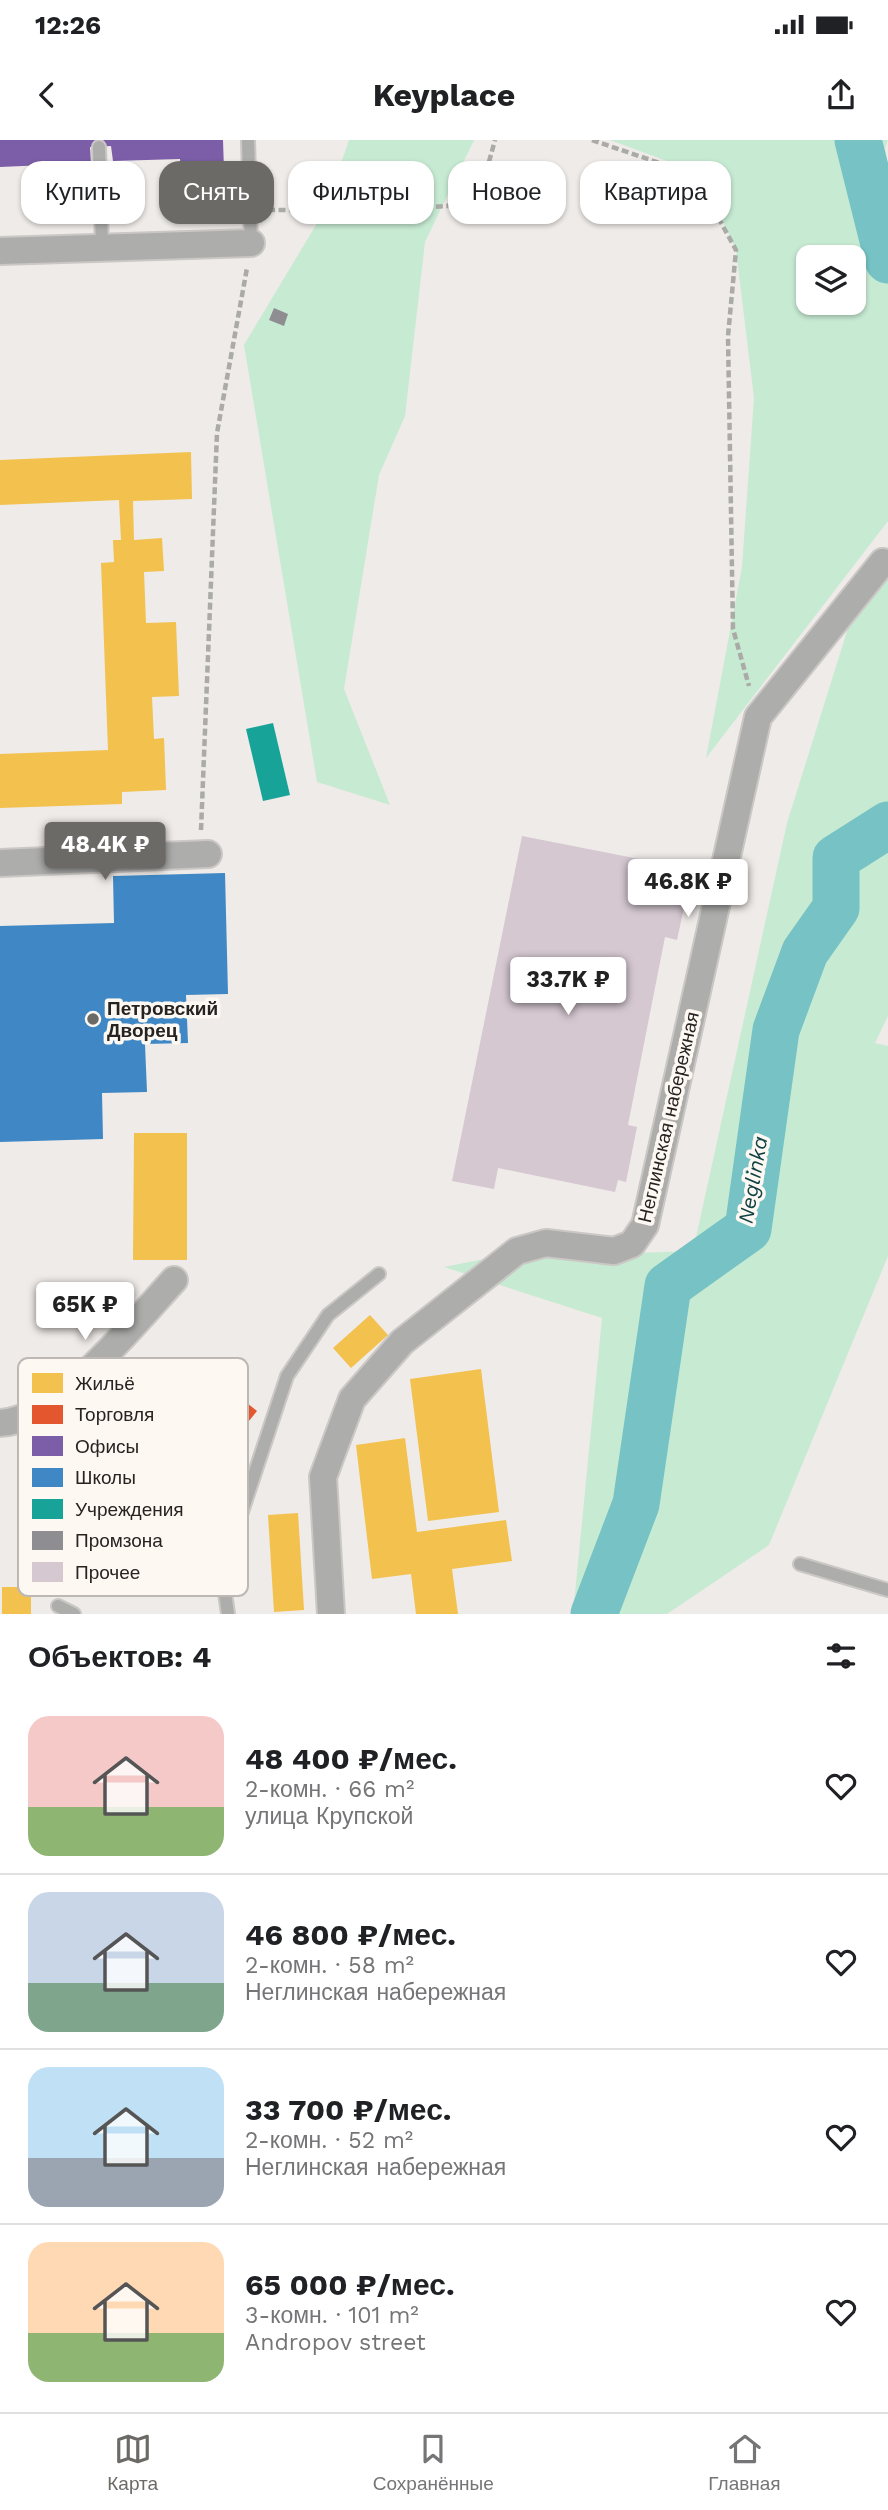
<!DOCTYPE html>
<html lang="ru">
<meta charset="utf-8">
<style>
:root{--surface:#fff;--page:#f6f6f6;--text:#202124;--muted:#757577;--line:#e0e0e0;--accent:#6c6a67}
body{margin:0;font-family:"Work Sans",sans-serif;background:var(--page);color:var(--text);height:100vh;display:flex;flex-direction:column;font-size:26px;white-space:nowrap}
*{box-sizing:border-box;margin:0}
p{font-size:23px;color:var(--muted)}
.icon{flex:none;width:38px;height:38px;fill:none;stroke:currentColor;stroke-width:2;stroke-linecap:round;stroke-linejoin:round}
.map{position:relative;height:1474px;overflow:hidden}
.panel{display:flex;flex-direction:column;background:var(--surface);flex:1}
.panel>*{flex:none}
.top-card{position:absolute;left:21px;top:21px;width:847px;height:63px;display:flex;gap:14px}
.controls{position:absolute;left:796px;top:105px;display:grid;gap:14px}
.controls a{display:grid;place-items:center;width:70px;height:70px;border-radius:14px;background:var(--surface);box-shadow:0 2px 5px #0004;font-size:35px}
.price{position:absolute;translate:-50% -60px;padding:0 16px;border-radius:7px;background:#fff;color:#222;font-size:23px;line-height:46px;filter:drop-shadow(0 2px 4px #0008)}
.price::after{content:'';position:absolute;left:50%;top:42px;width:21px;height:16px;margin-left:-10px;background:inherit;clip-path:polygon(0 0,100% 0,50% 100%)}
.price.on{background:var(--accent);color:#fff}
ul{padding:0;list-style:none}
li{display:flex;align-items:center;gap:21px;height:175px;padding:0 28px}
li+li{border-top:2px solid var(--line)}
li span{display:grid;place-items:center;flex:none;width:196px;height:140px;border-radius:21px;color:#555}
li>.icon{margin-inline-start:auto}
span .icon{width:84px;height:84px;fill:#fffc;stroke-width:1}
li b{font-size:30px}
h2{display:flex;justify-content:space-between;align-items:center;height:84px;padding:0 28px;font-size:30px}
.chip{padding:0 24px;border-radius:21px;background:var(--surface);box-shadow:0 2px 5px #0004;font-size:24px;line-height:63px}
.chip.on{background:var(--accent);color:#fff}
.status{display:flex;justify-content:space-between;align-items:center;height:49px;padding:0 35px;background:var(--surface);direction:ltr}
.status svg{height:19px;fill:currentColor}
header{display:flex;justify-content:space-between;align-items:center;height:91px;padding:0 28px;background:var(--surface);font-size:32px;font-weight:700}
.tab-bar{display:flex;justify-content:space-around;align-items:center;height:98px;border-top:2px solid var(--line);background:var(--surface);font-size:19px;color:var(--muted)}
.tab-bar a{display:grid;justify-items:center;gap:4px}
.tab-bar .on{color:var(--accent)}
.map>svg:first-child{display:block}
.green{fill:#c7ead3;fill-rule:evenodd}
.homes{fill:#f2c14e}
.shops{fill:#e4572e}
.offices{fill:#7b5ea7}
.schools{fill:#3f88c5}
.public{fill:#17a398}
.industry{fill:#8d8d92}
.lines{fill:none;stroke-linecap:round;stroke-linejoin:round}
.river{stroke:#76c2c4;stroke-width:47}
.building{fill:#d5c8d1}
.service-casing{stroke:#cac7c5;stroke-width:16}
.minor-casing{stroke:#cac7c5;stroke-width:30}
.path{stroke:#aaaaa7;stroke-width:4.5;stroke-dasharray:7 3.5;stroke-linecap:butt}
.service{stroke:#adadac;stroke-width:12}
.minor{stroke:#adadac;stroke-width:26}
.poi-dot{fill:#6c6a67;stroke:#fef8f3;stroke-width:2.5}
.labels{text-anchor:middle;stroke-width:7;stroke-linejoin:round;paint-order:stroke}
.poi-label{font-size:19px;font-weight:bold;fill:#262422;stroke:#fef8f3;text-anchor:start}
.street-label{font-size:19px;fill:#262422;stroke:#fef8f3}
.water-label{font-size:21px;font-style:italic;fill:#104244;stroke:#fef8f3}
.key{fill:#fef8f3;stroke:#bdb8b4;stroke-width:2}
.key-label{font-size:19px;fill:#262422}
</style>
<div class="status"><b>12:26</b><svg viewBox="0 0 49 12"><path d="M0 12V9h3v3zM5 12V6h3v6zM10 12V3h3v9zM15 12V0h3v12zM26 1h20v11H26zM47 4h2v5h-2z"/></svg></div>
<header><svg class="icon" aria-label="back" viewBox="0 0 24 24"><path d="M15 5l-7 7 7 7"/></svg>Keyplace<svg class="icon" aria-label="share" viewBox="0 0 24 24"><path d="M12 15V3M7 8l5-5 5 5M5 13v7h14v-7"/></svg></header>
<div class="map">
<svg width="888" height="1474" viewBox="0 0 888 1474">
<rect width="100%" height="100%" fill="#efebe8"/>
<g class="green">
<polygon points="349,0 474,0 425,102 405,276 379,335 344,549 390,665 317,642 244,205 325,70"/>
<path d="M610,0h278l-3,8 3,17v356l-182,237 36,-191 12,-169 -18,-148 -40,-86h-21zM854,117v46h-46v-46z"/>
<polygon points="888,431 888,876 875,903 888,906 888,1116 769,1405 667,1474 573,1474 602,1178 444,1127 489,1118 693,1111 787,683 848,488"/>
</g>
<g class="homes">
<polygon points="191,312 192,359 133,361 134,400 162,398 164,431 144,432 146,483 176,482 179,556 152,557 154,599 164,598 166,650 122,652 122,664 0,668 0,614 108,610 101,423 114,422 113,400 121,400 119,360 0,365 0,320"/>
<polygon points="134,993 187,993 187,1120 133,1120"/>
<polygon points="370,1175 388,1195 351,1228 333,1208"/>
<polygon points="481,1229 499,1372 428,1381 410,1239"/>
<polygon points="405,1298 417,1392 506,1380 512,1421 452,1429 458,1474 416,1474 411,1434 372,1439 356,1305"/>
<polygon points="298,1373 304,1470 274,1472 268,1375"/>
<rect x="2" y="1447" width="29" height="27"/>
</g>
<polygon class="shops" points="210,1233 257,1271 133,1425 86,1387"/>
<polygon class="offices" points="0,0 223,0 224,30 181,31 180,19 113,21 111,6 90,7 91,23 0,27"/>
<polygon class="schools" points="225,733 228,854 186,855 188,903 145,904 147,952 102,953 103,999 0,1002 0,786 114,783 113,736"/>
<polygon class="public" points="273,583 290,655 263,661 246,589"/>
<polygon class="industry" points="274,168 288,174 284,186 269,180"/>
<g class="lines">
<g class="river">
<polyline points="858,0 888,120"/>
<polyline points="594,1474 636,1364 668,1146 748,1089 776,890 805,812 836,768 836,718 888,685"/>
</g>
</g>
<polygon class="building" points="522,696 680,727 674,756 686,758 677,800 665,797 628,985 637,987 626,1042 618,1040 615,1052 498,1028 494,1049 452,1041"/>
<g class="lines">
<g class="service-casing">
<g id="service">
<polyline points="248,0 251,103"/>
<polyline points="99,7 102,107"/>
<polyline points="800,1424 888,1450"/>
<polyline points="58,1466 74,1474"/>
<polyline points="228,1474 222,1432 287,1236 328,1175 379,1134"/>
</g>
</g>
<g class="minor-casing">
<g id="minor">
<polyline points="0,111 251,103"/>
<polyline points="0,723 208,714"/>
<path d="M0,1283c55,-1 137,-103 174,-143"/>
<polyline points="331,1474 323,1337 352,1259 402,1202 517,1111 546,1103 614,1111 632,1104 645,1085 758,577 883,422"/>
</g>
</g>
<g class="path">
<polyline points="592,0 695,35 736,110 728,196 733,489 749,546"/>
<polyline points="268,70 381,70 448,66 487,29 495,0"/>
<polyline points="201,690 217,293 247,128"/>
</g>
<use href="#service" class="service"/>
<use href="#minor" class="minor"/>
</g>
<circle class="poi-dot" cx="93" cy="879" r="7"/>
<g class="labels">
<g class="poi-label">
<text x="107" y="875">Петровский<tspan x="107" dy="22">Дворец</tspan></text>
</g>
<g class="street-label">
<text transform="translate(668 977) rotate(-77)" y="7">Неглинская набережная</text>
</g>
<g class="water-label">
<text transform="translate(753 1040) rotate(-80)" y="7">Neglinka</text>
</g>
</g>
<rect x="18" y="1218" width="230" height="238" rx="10" class="key"/>
<rect x="32" y="1233" width="31" height="20" fill="#f2c14e"/>
<rect x="32" y="1265" width="31" height="19" fill="#e4572e"/>
<rect x="32" y="1296" width="31" height="20" fill="#7b5ea7"/>
<rect x="32" y="1328" width="31" height="19" fill="#3f88c5"/>
<rect x="32" y="1359" width="31" height="20" fill="#17a398"/>
<rect x="32" y="1391" width="31" height="19" fill="#8d8d92"/>
<rect x="32" y="1422" width="31" height="20" fill="#d5c8d1"/>
<g class="key-label">
<text x="75" y="1250">Жильё</text>
<text x="75" y="1281">Торговля</text>
<text x="75" y="1313">Офисы</text>
<text x="75" y="1344">Школы</text>
<text x="75" y="1376">Учреждения</text>
<text x="75" y="1407">Промзона</text>
<text x="75" y="1439">Прочее</text>
</g>
</svg>
<div class="controls">
<a><svg class="icon" aria-label="layers" viewBox="0 0 24 24"><path d="M12 4l9 5-9 5-9-5zM3 14l9 5 9-5"/></svg></a>
</div>
<b class="price on" style="left:105px;top:742px">48.4K ₽</b>
<b class="price" style="left:688px;top:779px">46.8K ₽</b>
<b class="price" style="left:568px;top:877px">33.7K ₽</b>
<b class="price" style="left:85px;top:1202px">65K ₽</b>
<div class="top-card">
<a class="chip">Купить</a>
<a class="chip on">Снять</a>
<a class="chip">Фильтры</a>
<a class="chip">Новое</a>
<a class="chip">Квартира</a>
</div>
</div>
<section class="panel">
<h2>Объектов: 4<svg class="icon" aria-label="filters" viewBox="0 0 24 24"><path d="M4 7h16M4 17h16"/><circle cx="9" cy="7" r="2"/><circle cx="15" cy="17" r="2"/></svg></h2>
<ul>
<li><span style="background:linear-gradient(#f6c9c9 65%,#8fb573 0)"><svg class="icon" aria-label="home" viewBox="0 0 24 24"><path d="M3 11l9-7 9 7M6 9v11h12V9"/></svg></span><div><b>48 400 ₽/мес.</b><p>2-комн. · 66 m²</p><p>улица Крупской</p></div><svg class="icon" aria-label="heart" viewBox="0 0 24 24"><path d="M12 20l-8-8c-3-5 5-10 8-4 3-6 11-1 8 4z"/></svg></li>
<li><span style="background:linear-gradient(#c9d6e8 65%,#7fa58c 0)"><svg class="icon" aria-label="home" viewBox="0 0 24 24"><path d="M3 11l9-7 9 7M6 9v11h12V9"/></svg></span><div><b>46 800 ₽/мес.</b><p>2-комн. · 58 m²</p><p>Неглинская набережная</p></div><svg class="icon" aria-label="heart" viewBox="0 0 24 24"><path d="M12 20l-8-8c-3-5 5-10 8-4 3-6 11-1 8 4z"/></svg></li>
<li><span style="background:linear-gradient(#bfe0f5 65%,#9aa5b1 0)"><svg class="icon" aria-label="home" viewBox="0 0 24 24"><path d="M3 11l9-7 9 7M6 9v11h12V9"/></svg></span><div><b>33 700 ₽/мес.</b><p>2-комн. · 52 m²</p><p>Неглинская набережная</p></div><svg class="icon" aria-label="heart" viewBox="0 0 24 24"><path d="M12 20l-8-8c-3-5 5-10 8-4 3-6 11-1 8 4z"/></svg></li>
<li><span style="background:linear-gradient(#ffd9b3 65%,#8fb573 0)"><svg class="icon" aria-label="home" viewBox="0 0 24 24"><path d="M3 11l9-7 9 7M6 9v11h12V9"/></svg></span><div><b>65 000 ₽/мес.</b><p>3-комн. · 101 m²</p><p>Andropov street</p></div><svg class="icon" aria-label="heart" viewBox="0 0 24 24"><path d="M12 20l-8-8c-3-5 5-10 8-4 3-6 11-1 8 4z"/></svg></li>
</ul>
</section>
<nav class="tab-bar">
<a class="on"><svg class="icon" aria-label="map" viewBox="0 0 24 24"><path d="M3 6l6-2 6 2 6-2v14l-6 2-6-2-6 2zM9 4v14M15 6v14"/></svg>Карта</a>
<a><svg class="icon" aria-label="saved" viewBox="0 0 24 24"><path d="M7 4h10v16l-5-4-5 4z"/></svg>Сохранённые</a>
<a><svg class="icon" aria-label="home" viewBox="0 0 24 24"><path d="M3 11l9-7 9 7M6 9v11h12V9"/></svg>Главная</a>
</nav>
